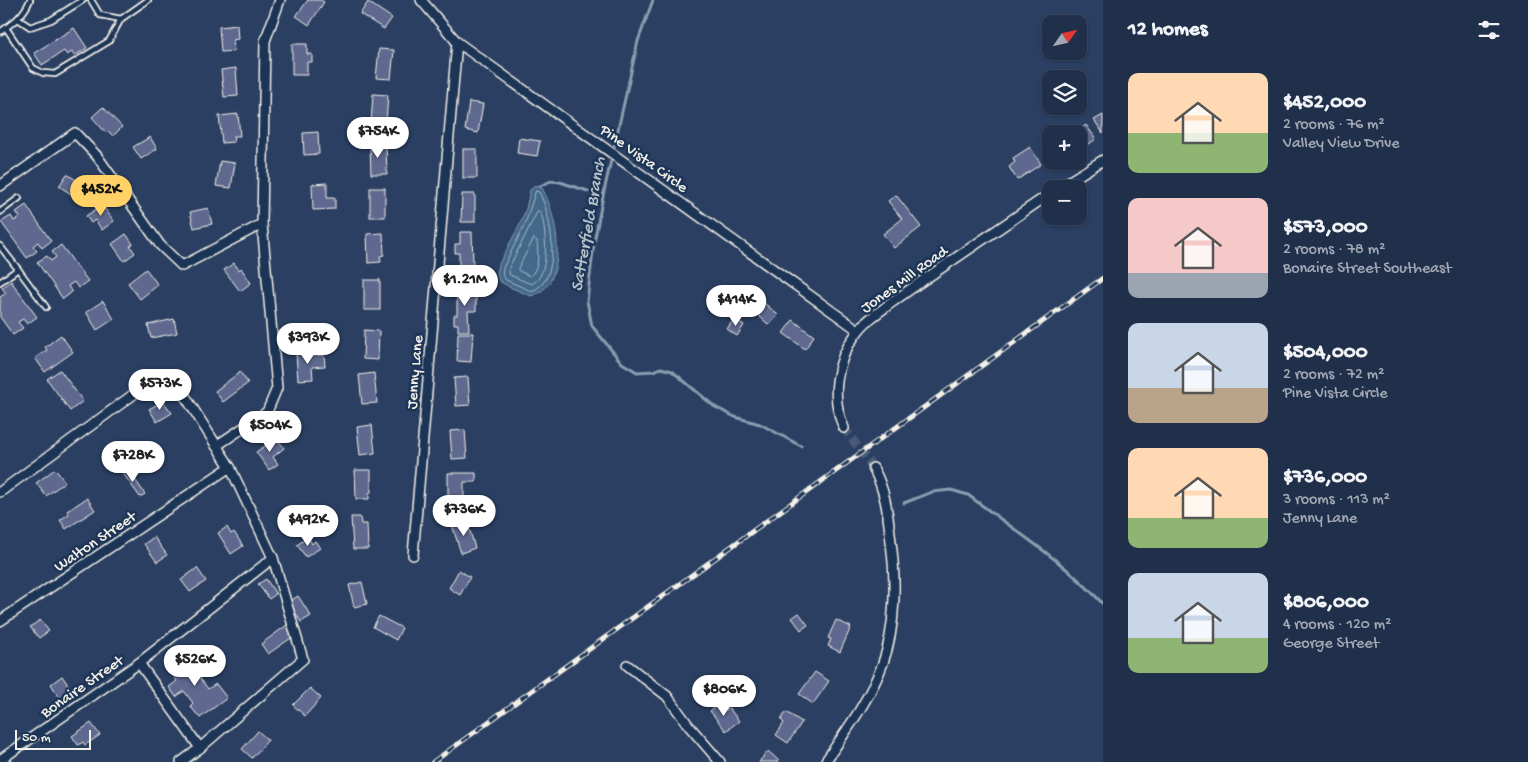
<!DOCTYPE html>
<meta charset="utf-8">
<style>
:root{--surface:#202f4a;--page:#2d3b54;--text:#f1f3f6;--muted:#a2a9b5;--line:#3d4a62;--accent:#ffd166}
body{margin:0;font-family:"Gochi Hand",sans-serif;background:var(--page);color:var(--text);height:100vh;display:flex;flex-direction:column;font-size:19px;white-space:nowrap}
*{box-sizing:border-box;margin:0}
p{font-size:16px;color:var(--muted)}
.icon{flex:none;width:28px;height:28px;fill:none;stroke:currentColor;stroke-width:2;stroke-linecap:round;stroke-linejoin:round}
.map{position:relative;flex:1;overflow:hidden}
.details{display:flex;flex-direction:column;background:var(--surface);width:425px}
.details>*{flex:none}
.needle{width:32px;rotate:56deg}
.controls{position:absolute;left:1042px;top:15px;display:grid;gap:10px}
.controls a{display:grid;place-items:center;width:45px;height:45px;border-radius:10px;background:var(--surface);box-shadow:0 1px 4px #0004,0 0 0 1px var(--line);font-size:25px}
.scale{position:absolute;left:15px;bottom:12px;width:76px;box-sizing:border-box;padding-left:5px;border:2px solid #f4f1e8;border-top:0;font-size:14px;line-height:18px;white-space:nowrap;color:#f4f1e8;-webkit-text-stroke:4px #1d3557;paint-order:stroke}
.price{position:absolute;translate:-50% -42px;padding:0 11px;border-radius:18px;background:#fff;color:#222;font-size:16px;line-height:32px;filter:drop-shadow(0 1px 2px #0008)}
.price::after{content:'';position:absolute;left:50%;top:30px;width:15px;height:11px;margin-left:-8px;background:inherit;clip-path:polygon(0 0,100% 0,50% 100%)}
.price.on{background:var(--accent);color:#111}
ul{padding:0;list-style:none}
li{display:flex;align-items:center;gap:15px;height:125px;padding:0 25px}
li span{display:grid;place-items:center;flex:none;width:140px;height:100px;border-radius:10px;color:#555}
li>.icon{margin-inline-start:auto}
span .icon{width:60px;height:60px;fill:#fffc;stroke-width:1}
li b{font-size:21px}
h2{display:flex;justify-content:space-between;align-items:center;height:60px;padding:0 25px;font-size:21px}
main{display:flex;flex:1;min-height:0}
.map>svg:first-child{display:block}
.water{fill:#43678a;stroke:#8a9eb0}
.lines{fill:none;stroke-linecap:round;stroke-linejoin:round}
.shore{stroke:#adbac2;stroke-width:1}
.stream{stroke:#8a9eb0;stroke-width:3}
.building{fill:#5e6990;stroke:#f4f1e8}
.street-tunnel{stroke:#485a76;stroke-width:9;stroke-dasharray:9 4.5;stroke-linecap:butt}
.lane-casing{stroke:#f4f1e8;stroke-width:8}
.street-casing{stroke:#f4f1e8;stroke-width:12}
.lane{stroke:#1d3557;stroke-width:4.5}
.street{stroke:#1d3557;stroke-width:9}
.rail-casing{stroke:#f4f1e8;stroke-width:5}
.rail{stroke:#1d3557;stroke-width:3;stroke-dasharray:9;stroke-linecap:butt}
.labels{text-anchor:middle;stroke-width:5;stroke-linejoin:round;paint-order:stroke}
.street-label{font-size:16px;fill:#f4f1e8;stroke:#1d3557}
.water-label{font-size:18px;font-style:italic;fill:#b6c1c7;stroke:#1d3557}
</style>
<main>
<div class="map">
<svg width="1103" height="762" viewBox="0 0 1103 762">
<rect width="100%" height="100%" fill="#2a3f62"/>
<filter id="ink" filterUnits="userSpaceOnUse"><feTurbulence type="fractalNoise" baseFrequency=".02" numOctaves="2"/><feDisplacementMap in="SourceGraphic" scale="10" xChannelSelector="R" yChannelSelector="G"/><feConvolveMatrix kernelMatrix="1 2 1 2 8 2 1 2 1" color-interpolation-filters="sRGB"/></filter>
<g filter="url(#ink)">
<path class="water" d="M536,185l6,3c15,26 29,97 -11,108l-19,-8 -13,-7 -2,-8 2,-9 22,-42 5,-13 4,-19z"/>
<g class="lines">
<g class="shore">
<path d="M536,191l3,1c12,21 25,90 -8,99l-25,-11c-5,-4 -4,-8 -2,-14l21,-42z"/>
<path d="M538,211l3,2c5,16 10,65 -10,71l-21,-9 -1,-2v-5z"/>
<path d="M534,239l3,2c1,12 3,27 -7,35l-11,-5 -1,-2z"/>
</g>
<g class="stream">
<polyline points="653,0 638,41 603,196 594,243 587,301 592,326 622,363 637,372 653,371 661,368 672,371 715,407 735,417 760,424 801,446"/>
<polyline points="540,186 551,181 560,182 603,196"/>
<path d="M904,503l28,-11 19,-2 17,5c46,35 96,66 135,109"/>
</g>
</g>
<g class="building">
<polygon points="308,0 321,0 324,2 309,25 296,16"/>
<polygon points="368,2 392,18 384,29 360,14"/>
<polygon points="237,25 238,39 233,40 234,51 221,52 219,27"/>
<polygon points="74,28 87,48 74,56 72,52 67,55 64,51 42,65 34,53"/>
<polygon points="292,44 307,44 307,54 312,54 312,62 307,62 307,75 292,75"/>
<polygon points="379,49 394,50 391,79 376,78"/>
<polygon points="236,68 238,96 224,97 221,70"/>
<polygon points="373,94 388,95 386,124 371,123"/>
<polygon points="469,102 483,104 478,133 465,130"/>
<polygon points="103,107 122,127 113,136 108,131 106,133 92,117"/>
<polygon points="238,114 240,136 233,136 234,142 222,143 219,116"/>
<polygon points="1103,115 1103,133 1094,120"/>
<polygon points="1086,125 1096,139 1079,151 1079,134 1074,134"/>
<polygon points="318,132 319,154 304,155 303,133"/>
<polygon points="150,137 157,149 141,159 133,147"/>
<polygon points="519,138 540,141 537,156 517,153"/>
<polygon points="370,145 386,145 387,174 371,174"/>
<polygon points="1030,147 1041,164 1017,180 1009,167 1015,162 1013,158"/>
<rect x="463" y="149" width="14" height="29"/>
<polygon points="220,161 235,163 231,188 216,186"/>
<polygon points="67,174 88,188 80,200 59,186"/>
<polygon points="327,183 327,198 335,198 335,209 313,210 312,184"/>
<rect x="370" y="188" width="15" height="29"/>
<polygon points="462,194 475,194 475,222 461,222"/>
<polygon points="896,195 921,227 894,248 883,234 902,219 888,201"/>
<polygon points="26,205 51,241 42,248 38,242 33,246 37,251 27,258 1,222 11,216 14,221 20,217 16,212"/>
<polygon points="102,205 114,221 102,230 95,220 91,223 86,216"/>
<polygon points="208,208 212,224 194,228 190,212"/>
<polygon points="460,232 472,232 473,265 459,265 459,253 455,253 455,244 460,244"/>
<polygon points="383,233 384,255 380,256 381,262 368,263 367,234"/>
<polygon points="126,234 133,244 130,246 135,253 124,261 112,244"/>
<polygon points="61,245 88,281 78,288 74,282 68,286 72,292 63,299 37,262 47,256 51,261 56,257 52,252"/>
<polygon points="234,263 239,270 241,268 251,283 240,291 224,270"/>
<polygon points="146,269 158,285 140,299 128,283"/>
<rect x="364" y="280" width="16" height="30"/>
<polygon points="11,281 37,317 27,324 23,319 18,322 23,328 13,335 0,317 0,297 6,293 2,288"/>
<polygon points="457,287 476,287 476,311 468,311 469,331 458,331 458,324 454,324 454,315 457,315"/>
<polygon points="756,296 778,315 769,325 748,306"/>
<polygon points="103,301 114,319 97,330 86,312"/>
<polygon points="174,319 177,333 151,338 148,325"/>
<polygon points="734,319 744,325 737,336 727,329"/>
<polygon points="793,320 814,336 805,349 783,333"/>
<polygon points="364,330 379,331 378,360 363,359"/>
<polygon points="307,333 309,345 297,346 295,335"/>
<polygon points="458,333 473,333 471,362 457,361"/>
<polygon points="61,335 73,352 45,372 35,358 47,350 45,347"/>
<polygon points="311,352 311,356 324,355 325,366 312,367 313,379 298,380 296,354"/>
<polygon points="60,370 83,401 70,411 47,379"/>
<polygon points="240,372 248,383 223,402 215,391"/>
<polygon points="374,373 377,403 362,404 359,375"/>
<polygon points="468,377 470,405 456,406 454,378"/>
<polygon points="163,401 172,413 157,422 149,409"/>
<polygon points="372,425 375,453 360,455 357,427"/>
<polygon points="465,430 467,458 452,459 450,431"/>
<polygon points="277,438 284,448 273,457 278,464 269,470 256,452"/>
<polygon points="127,468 145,494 140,497 122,472"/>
<polygon points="55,469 65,482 46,496 36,483"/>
<polygon points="355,470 371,470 371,492 369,493 369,499 356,499"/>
<polygon points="448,473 476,473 476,482 464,482 464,501 461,501 461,507 448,507"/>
<polygon points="87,498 95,510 66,529 60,520 69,514 67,511"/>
<polygon points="351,517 360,517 361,524 367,524 368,549 353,549"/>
<polygon points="467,521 475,548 461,553 452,525"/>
<polygon points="227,527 231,534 234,532 243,546 231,554 218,533"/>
<polygon points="154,537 167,555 157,562 144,544"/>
<polygon points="308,537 312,544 315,541 320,548 306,557 297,545"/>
<polygon points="197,568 206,581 190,592 181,580"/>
<polygon points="459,570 470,577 460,595 449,588"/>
<polygon points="266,579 276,594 269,599 258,584"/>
<polygon points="362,582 367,604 354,607 349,585"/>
<polygon points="298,596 311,616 301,622 289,602"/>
<polygon points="799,613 808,625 801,630 792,618"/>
<polygon points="379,616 402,628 396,640 373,627"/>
<polygon points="40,620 49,631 39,638 30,627"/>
<polygon points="836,620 851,627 840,652 828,646 831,639 828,638"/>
<polygon points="287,625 294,636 268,654 261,644"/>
<polygon points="189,655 203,674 199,677 208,689 216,684 227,698 200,718 190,706 193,703 184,691 176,697 169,687 177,681 169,670"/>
<polygon points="815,672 829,681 813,704 799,694"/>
<polygon points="62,676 73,692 61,700 51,684"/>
<polygon points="310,688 321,698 305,716 293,705"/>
<polygon points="721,702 726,710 729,708 739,721 726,731 710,711"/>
<polygon points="786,712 802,722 788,743 776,735 784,723 781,720"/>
<polygon points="91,723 100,735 85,745 83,742 78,745 72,736"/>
<polygon points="258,731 268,740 252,758 242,749"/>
<polygon points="768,751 779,761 778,762 759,762"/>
</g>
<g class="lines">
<polyline class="street-tunnel" points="844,428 873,468"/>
<g class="lane-casing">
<g id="lane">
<polyline points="91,0 100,15 121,19 148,0"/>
<polyline points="18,19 30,27 51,20 83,0"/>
<polyline points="6,28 33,68 43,73 55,74 109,41 121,19"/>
<path d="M0,32c13,-9 24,-17 30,-32"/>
<polyline points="0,212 19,198"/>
<polyline points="0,246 18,269 0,282"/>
<polyline points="18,269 46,307"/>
</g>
</g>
<g class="street-casing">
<g id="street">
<polyline points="421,0 457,42 858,330"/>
<polyline points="0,186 75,133 97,156 160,245 182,266 262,224"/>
<polyline points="1057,189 1103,160"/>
<path d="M844,428c-14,-30 -8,-68 12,-94 8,-12 20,-20 31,-28 15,-11 29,-21 44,-31 40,-27 80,-55 120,-82"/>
<polyline points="216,446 267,412 277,388 262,224 265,41 280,0"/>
<polyline points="0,492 160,375 173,377 230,467 273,558 303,659 200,748 181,762"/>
<polyline points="413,555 457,42"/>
<polyline points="0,621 230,467"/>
<polyline points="139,663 200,748"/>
<polyline points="627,665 667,696 689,726 720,762"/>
<polyline points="0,760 139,663 273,558"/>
<path d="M825,762c21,-31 45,-63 58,-99 13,-37 13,-83 8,-121 -3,-27 -5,-51 -18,-74"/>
</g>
</g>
<use href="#lane" class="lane"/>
<use href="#street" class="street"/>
<g class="rail-casing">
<polyline id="rail" points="433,762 1103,278"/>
</g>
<use href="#rail" class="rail"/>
</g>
</g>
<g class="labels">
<g class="street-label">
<text transform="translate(645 157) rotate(36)" y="6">Pine Vista Circle</text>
<text transform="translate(903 278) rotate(-36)" y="6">Jones Mill Road</text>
<text transform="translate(413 372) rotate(-85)" y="6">Jenny Lane</text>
<text transform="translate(94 540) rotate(-34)" y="6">Walton Street</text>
<text transform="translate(81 685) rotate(-35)" y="6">Bonaire Street</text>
</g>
<g class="water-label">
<text transform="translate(587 224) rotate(-80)" y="6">Satterfield Branch</text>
</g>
</g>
</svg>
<div class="controls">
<a><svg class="needle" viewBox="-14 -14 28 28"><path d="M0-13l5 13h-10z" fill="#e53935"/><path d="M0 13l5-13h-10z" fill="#a2a9b5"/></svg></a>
<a><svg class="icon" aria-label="layers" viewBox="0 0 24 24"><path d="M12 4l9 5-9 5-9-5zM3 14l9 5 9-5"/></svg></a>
<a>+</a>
<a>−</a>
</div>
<div class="scale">50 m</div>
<b class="price" style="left:378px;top:159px">$754K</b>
<b class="price on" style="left:101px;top:217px">$452K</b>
<b class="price" style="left:465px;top:307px">$1.21M</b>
<b class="price" style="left:736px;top:327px">$414K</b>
<b class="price" style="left:308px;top:365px">$393K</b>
<b class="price" style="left:160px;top:411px">$573K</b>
<b class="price" style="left:270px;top:453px">$504K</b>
<b class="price" style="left:133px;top:483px">$728K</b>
<b class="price" style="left:464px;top:537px">$736K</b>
<b class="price" style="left:308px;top:547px">$492K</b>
<b class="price" style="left:195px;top:687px">$526K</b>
<b class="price" style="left:724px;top:717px">$806K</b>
</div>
<section class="details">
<h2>12 homes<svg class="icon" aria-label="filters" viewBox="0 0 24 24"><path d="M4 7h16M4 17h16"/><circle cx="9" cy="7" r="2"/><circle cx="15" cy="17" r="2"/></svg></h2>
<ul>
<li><span style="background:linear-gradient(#ffd9b3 60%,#8fb573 0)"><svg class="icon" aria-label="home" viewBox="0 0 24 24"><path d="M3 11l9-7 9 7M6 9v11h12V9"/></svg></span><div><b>$452,000</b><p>2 rooms · 76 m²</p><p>Valley View Drive</p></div></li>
<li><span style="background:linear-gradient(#f6c9c9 75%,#9aa5b1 0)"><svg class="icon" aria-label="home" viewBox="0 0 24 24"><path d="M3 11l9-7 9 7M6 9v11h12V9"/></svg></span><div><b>$573,000</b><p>2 rooms · 78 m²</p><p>Bonaire Street Southeast</p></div></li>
<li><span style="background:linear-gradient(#c9d6e8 65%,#b9a48a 0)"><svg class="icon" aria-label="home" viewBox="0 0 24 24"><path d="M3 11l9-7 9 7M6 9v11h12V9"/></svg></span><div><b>$504,000</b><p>2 rooms · 72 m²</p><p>Pine Vista Circle</p></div></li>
<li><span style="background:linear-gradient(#ffd9b3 70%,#8fb573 0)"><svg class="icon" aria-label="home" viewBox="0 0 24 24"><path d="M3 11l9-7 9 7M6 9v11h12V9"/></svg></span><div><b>$736,000</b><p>3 rooms · 113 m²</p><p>Jenny Lane</p></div></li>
<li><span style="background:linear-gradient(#c9d6e8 65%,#8fb573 0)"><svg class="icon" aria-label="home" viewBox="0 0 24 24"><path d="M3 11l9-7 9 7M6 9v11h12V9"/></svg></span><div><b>$806,000</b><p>4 rooms · 120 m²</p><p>George Street</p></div></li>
</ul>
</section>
</main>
